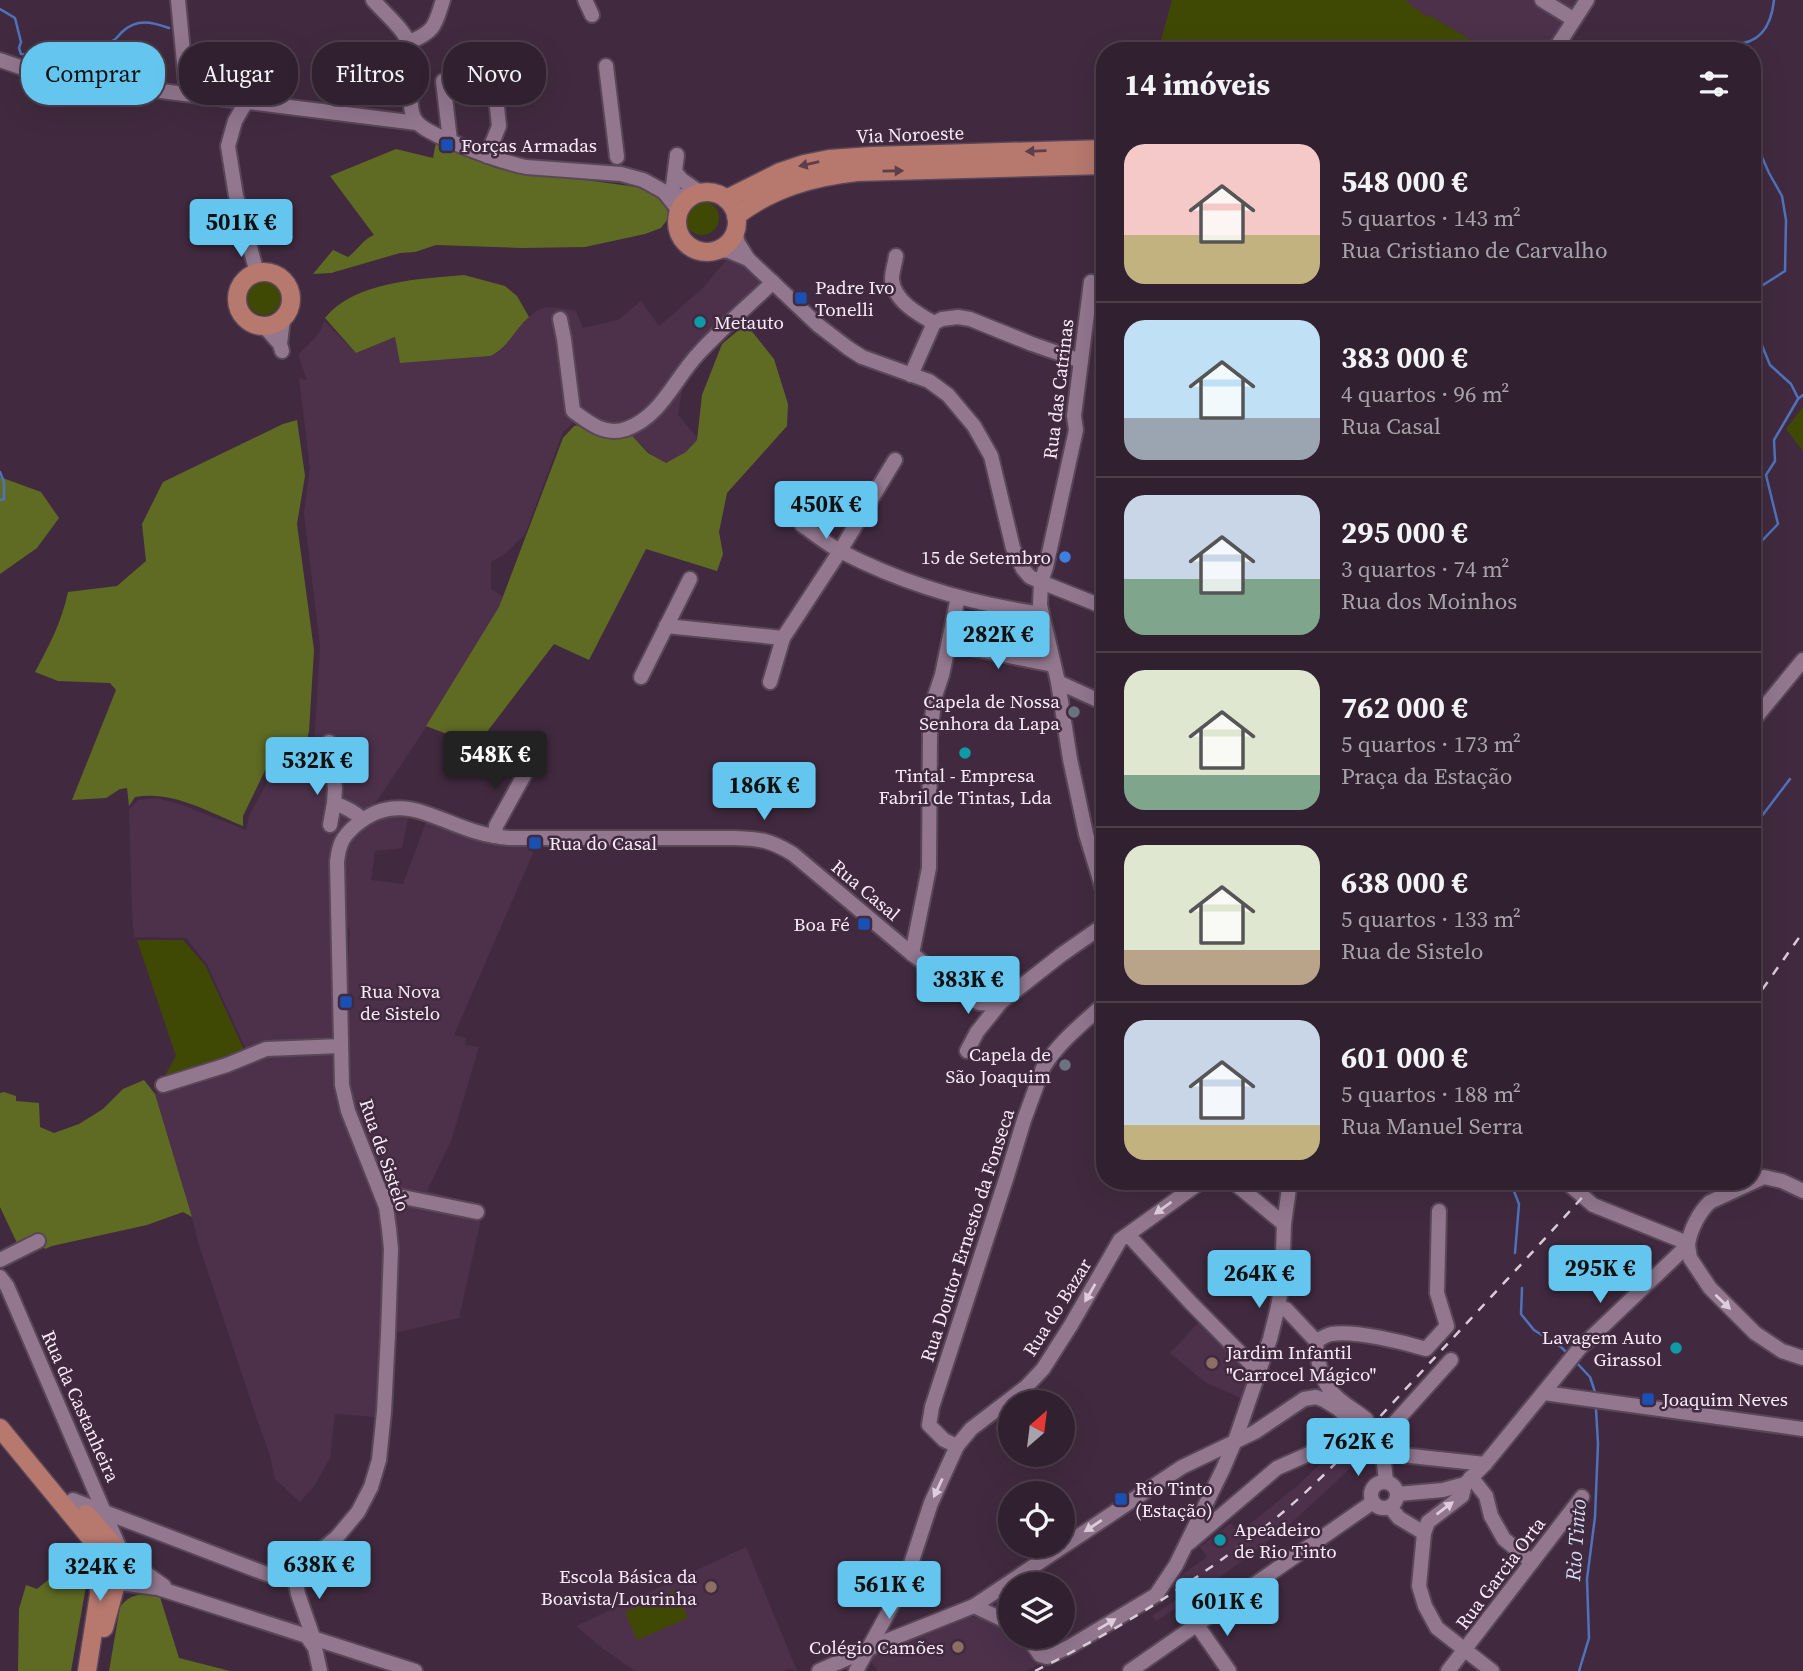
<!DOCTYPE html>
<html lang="pt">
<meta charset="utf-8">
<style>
:root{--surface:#31202f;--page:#3d2d3b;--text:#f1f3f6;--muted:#a8a3aa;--line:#4c3e4b;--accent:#64c5ee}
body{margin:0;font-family:"Source Serif 4",serif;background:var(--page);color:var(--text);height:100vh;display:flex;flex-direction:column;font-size:26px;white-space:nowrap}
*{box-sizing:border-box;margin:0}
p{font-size:23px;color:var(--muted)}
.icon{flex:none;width:38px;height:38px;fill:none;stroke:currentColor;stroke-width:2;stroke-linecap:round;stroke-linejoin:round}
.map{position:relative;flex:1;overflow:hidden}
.side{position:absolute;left:1096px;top:42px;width:665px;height:1148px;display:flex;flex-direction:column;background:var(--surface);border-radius:28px;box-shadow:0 7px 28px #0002,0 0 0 2px var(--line)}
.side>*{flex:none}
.hud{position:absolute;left:21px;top:42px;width:665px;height:63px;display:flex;gap:14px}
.needle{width:46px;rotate:28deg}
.controls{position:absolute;left:998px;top:1390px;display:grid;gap:14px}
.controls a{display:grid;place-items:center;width:77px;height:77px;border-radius:50%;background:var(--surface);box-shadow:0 7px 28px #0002,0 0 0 2px var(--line);font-size:35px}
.price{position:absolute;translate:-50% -60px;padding:0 16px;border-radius:7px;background:var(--accent);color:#111;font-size:23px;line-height:46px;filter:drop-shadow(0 2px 4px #0008)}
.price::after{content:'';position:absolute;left:50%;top:42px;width:21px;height:16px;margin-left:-10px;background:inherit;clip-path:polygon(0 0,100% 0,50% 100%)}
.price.on{background:#222;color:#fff}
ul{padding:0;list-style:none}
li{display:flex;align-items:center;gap:21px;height:175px;padding:0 28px}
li+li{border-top:2px solid var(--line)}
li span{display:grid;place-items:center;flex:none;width:196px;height:140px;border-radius:21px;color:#555}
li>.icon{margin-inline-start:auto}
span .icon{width:84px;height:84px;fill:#fffc;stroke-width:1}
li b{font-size:30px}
h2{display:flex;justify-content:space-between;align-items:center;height:84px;padding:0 28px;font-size:30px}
.tag{padding:0 24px;border-radius:28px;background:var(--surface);box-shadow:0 7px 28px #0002,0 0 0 2px var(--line);font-size:24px;line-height:63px}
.tag.on{background:var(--accent);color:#111}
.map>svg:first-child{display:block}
.built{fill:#4d314b}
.green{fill:#404904}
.forest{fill:#5f6b23}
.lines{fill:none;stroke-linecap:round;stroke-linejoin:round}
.stream{stroke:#4f72bb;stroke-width:2.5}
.minor-tunnel{stroke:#5d475b;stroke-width:14;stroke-dasharray:14 7;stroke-linecap:butt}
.minor-casing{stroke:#594657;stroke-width:18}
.major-casing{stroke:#594657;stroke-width:21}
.minor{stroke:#92778f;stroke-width:14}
.major{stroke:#b7786e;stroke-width:18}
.rail{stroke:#dbcbd9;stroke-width:2.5;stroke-dasharray:9 9;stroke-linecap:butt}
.oneway{fill:#5e3e4b}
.oneway2{fill:#dfcddd}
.transit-dot{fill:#1a4fb4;stroke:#412a3f;stroke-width:2.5}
.culture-dot{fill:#0f9aa8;stroke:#412a3f;stroke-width:2.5}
.shop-dot{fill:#3f7fe0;stroke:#412a3f;stroke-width:2.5}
.worship-dot{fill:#6b7280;stroke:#412a3f;stroke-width:2.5}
.education-dot{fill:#8d6e63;stroke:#412a3f;stroke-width:2.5}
.labels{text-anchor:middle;stroke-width:5;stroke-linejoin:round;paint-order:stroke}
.street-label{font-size:19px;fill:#f9eaf7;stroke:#412a3f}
.poi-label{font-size:19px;fill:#f9eaf7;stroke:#412a3f;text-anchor:start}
.water-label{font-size:21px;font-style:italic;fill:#d2dcf1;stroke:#412a3f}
</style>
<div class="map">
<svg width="1803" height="1671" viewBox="0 0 1803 1671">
<rect width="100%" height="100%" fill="#412a3f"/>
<g class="built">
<polygon points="1403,0 1581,0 1548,51 1490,51 1429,15 1428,17"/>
<polygon points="731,254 773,293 708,352 684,378 678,415 700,441 670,471 630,435 575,421 563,432 525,534 506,553 491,562 491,589 502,596 501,609 460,676 379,798 372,806 344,824 335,836 333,849 336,1043 247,1052 207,964 186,938 134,937 132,911 129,810 138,800 157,798 182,805 246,830 249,816 272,773 283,748 311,750 315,732 320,646 304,513 310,468 299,378 307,380 298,355 313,340 321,330 324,321 356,353 396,337 400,363 490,356 499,352 521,324 536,311 547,307 561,308 576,311 583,328 618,320 641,301 659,326 702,289"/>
<polygon points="409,814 402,848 375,851 371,880 403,884 427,820 478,841 509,846 536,846 454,1035 466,1038 465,1045 479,1047 451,1141 427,1191 484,1206 459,1318 399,1332 395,1331 399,1242 389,1186 370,1149 353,1108 348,1076 346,991 350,931 343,918 344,857 345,847 353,835 372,821 391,815"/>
<polygon points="336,1050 337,1088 342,1119 352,1138 380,1206 384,1231 376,1417 335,1414 330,1458 315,1485 300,1502 275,1479 270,1456 254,1410 198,1242 192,1217 155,1094 261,1059 264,1053"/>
<polygon points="1201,1320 1251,1373 1245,1400 1205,1382 1170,1353"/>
<polygon points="1339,1446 1356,1462 1335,1483 1290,1524 1254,1552 1190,1599 1156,1621 1152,1616 1179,1598 1170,1583 1207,1557 1200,1547 1231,1523 1239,1533 1298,1485"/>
<polygon points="746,1547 797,1671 789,1669 784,1671 635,1671 602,1648 576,1626"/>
<polygon points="971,1617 990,1619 1010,1627 1010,1636 1020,1636 1023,1639 1040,1665 1024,1671 877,1671 877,1669 869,1660 871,1654 948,1620"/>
</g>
<g class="green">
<polygon points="1172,0 1405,0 1427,17 1429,15 1490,51 1158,51"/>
<circle cx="702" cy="218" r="17"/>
<circle cx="264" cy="298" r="17"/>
<polygon points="1803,407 1803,451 1786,429"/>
<polygon points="137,940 183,940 205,965 245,1052 166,1078 164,1077 176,1056"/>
<path d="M107,1556h7l8,11 -9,11 -10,-3c-3,-9 -5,-14 4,-19z"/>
<polygon points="676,1590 688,1618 637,1640 625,1612"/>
</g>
<g class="forest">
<path d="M436,142l26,13 34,13 26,5 34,3 81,11 25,11 7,12 -2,10 -6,8 -16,6 -60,13 -63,1 -86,-3 -21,7 -15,1 -69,20 -18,1 20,-24 15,7c10,-7 15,-18 26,-22l-44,-59 66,-27 37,9z"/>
<path d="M464,275l41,11 12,10 12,21c-14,12 -22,32 -39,39l-90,7 -5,-26 -39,16 -31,-35c29,-37 96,-39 139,-43z"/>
<polygon points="746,324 774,359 788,404 787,426 727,493 719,532 723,554 717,571 646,549 589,660 554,644 480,741 468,742 426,726 499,607 563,438 574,426 595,423 622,425 648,453 666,463 686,452 697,440 702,395 722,344"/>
<path d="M297,420l8,56 -8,48 17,126 -5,81 -3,14 -28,-1 -35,72v10c-34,-14 -71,-36 -108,-29l-6,9 -2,-18 -7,1 -14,9 -34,2 44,-110 -6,-7 -52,-2 -23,-9c14,-26 27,-51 33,-80l49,-6 29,-25 -4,-37 21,-42 120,-58z"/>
<polygon points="0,477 41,492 59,518 37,548 0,574"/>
<polygon points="144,1080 155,1094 192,1217 183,1212 147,1225 52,1246 45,1249 38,1241 17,1243 0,1207 0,1093 4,1092 16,1096 16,1101 39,1103 40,1127 54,1133 79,1124 103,1109 123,1089"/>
<polygon points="82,1552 80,1574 86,1586 71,1671 18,1671 19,1609 26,1585 37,1589"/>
<path d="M144,1594l16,3 19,61 51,13h-121l11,-64c7,-9 13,-12 24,-13z"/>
</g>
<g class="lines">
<g class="stream">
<path d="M0,9l15,9 6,24 -2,6 2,6 19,2 1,3 14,4 2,-1 2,-12 6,-8c11,4 39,4 49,-2 2,-1 7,-7 8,-8 15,-14 30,-10 47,-4"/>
<path d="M1726,51l-2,-4 4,-3c30,2 43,-15 46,-44"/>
<polyline points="1752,134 1769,173 1782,196 1786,220 1785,271 1752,292"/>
<polyline points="1752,321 1770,365 1791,384 1798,398"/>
<polyline points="0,472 4,482 4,499 0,500"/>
<polyline points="1752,564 1757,546 1778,524 1766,475 1775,461 1774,440 1798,399 1803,395"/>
<polyline points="1752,829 1790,779"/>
<polyline points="1510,1181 1519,1204 1515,1253"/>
<polyline points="1522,1288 1521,1314 1534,1330 1561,1347 1567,1353"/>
<polyline points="1575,1361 1590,1377 1595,1392"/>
<polyline points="1579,1671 1589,1638 1587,1579 1595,1517 1598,1444 1596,1409"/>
</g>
<polyline class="minor-tunnel" points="1359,1427 1374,1443"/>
<g class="minor-casing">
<g id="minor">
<polyline points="178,0 187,94"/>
<path d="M373,0c13,15 35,32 39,51 5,20 -8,54 4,70 10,15 90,42 110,46l95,7 22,6 20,11 18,5h10"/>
<polyline points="585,0 592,15"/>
<polyline points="1542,0 1573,19"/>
<path d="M409,42c26,-10 26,-17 34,-42"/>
<polyline points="1554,51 1587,0"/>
<polyline points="0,60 49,77 417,123"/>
<polyline points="606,66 617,157"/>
<polyline points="443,81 450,140"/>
<polyline points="246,102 235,121 228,146 236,196 257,273"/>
<polyline points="487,156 499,126 494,78"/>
<polyline points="676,173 682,180 701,193"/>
<polyline points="664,192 676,207 677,214"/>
<polyline points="672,194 677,155"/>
<polyline points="735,233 738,243 748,259 818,325 848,348 862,357 929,381 948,395 974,426 991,456 1013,548 1023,569 1030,577 1041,582 1104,607"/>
<polyline points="720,250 729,251 748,259"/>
<path d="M896,256c-1,8 -4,15 -4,23 1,21 26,35 42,44"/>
<polyline points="1091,282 1076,400 1074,416 1076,430 1046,567 1041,582 1040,605 1058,682 1070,759 1086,834 1104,893"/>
<path d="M560,319l4,20 9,72c16,12 32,25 53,18 35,-12 49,-51 73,-76 23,-25 49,-47 74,-71"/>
<polyline points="264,326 280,344"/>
<polyline points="282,351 280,344 283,319"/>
<polyline points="911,375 934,323 942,319 958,317 970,319 1032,344 1081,361"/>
<path d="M802,525c13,9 26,20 40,27 62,32 131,52 200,62"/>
<polyline points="666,626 783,638"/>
<polyline points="950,644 1053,665"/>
<polyline points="641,677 690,579"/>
<polyline points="770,682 783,638 840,551 895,460"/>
<polyline points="1058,682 1104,703"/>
<polyline points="1752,722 1803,660"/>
<path d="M329,742l6,46 -1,15c11,4 20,8 28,16"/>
<polyline points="330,825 334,803"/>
<polyline points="495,836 496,826 533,759"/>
<polyline points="1752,925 1753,925"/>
<polyline points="912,954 929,868 930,733 935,696 942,675 958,597"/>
<polyline points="967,1051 977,1032 1001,1002"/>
<polyline points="163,1085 227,1065 266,1049 341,1046"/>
<polyline points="1232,1181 1284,1224"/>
<polyline points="1565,1181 1593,1205 1680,1240 1688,1245"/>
<polyline points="382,1196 393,1195 477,1212"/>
<polyline points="1126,1236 1132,1239 1190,1302 1259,1372"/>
<polyline points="1688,1245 1690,1258 1710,1288 1755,1333 1782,1351 1803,1358"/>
<polyline points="0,1260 38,1241"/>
<polyline points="0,1277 7,1286 120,1549"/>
<path d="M1278,1307l8,2 30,32c4,-2 10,-6 15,-7 23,-4 72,8 95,15l21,-23 -10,-33 2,-82"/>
<path d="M1316,1341c1,16 4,35 14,49 8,11 25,20 36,29"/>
<polyline points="1451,1360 1381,1438 1392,1454 1485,1464"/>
<polyline points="1544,1393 1803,1429"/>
<polyline points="1374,1443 1384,1463 1386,1481"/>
<path d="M957,1446l-13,-6 -15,-15 3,-18 75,-231 17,-56 19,-52c15,-25 40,-45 61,-64"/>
<polyline points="1471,1477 1486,1496 1491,1516 1504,1539 1532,1562"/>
<circle cx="1384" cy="1495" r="13"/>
<path d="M1398,1494l45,-4 22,-6 20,-20 94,-115 109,-104c2,-15 11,-33 22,-43l54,-25 18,4 21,10"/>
<path d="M73,1500l199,76h13l9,-3 43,-36 21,-25 13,-25 8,-27 5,-48 4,-78 3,-85 -2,-20 -3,-22 -38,-96 -6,-26 -5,-223c2,-18 5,-25 19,-37 42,-36 78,-5 121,7 10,3 21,5 32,6h226c26,1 35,2 58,16l119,100 58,44 9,5 14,1 8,-2 60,-47 43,-30"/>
<polyline points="1390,1507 1399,1518 1424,1533 1419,1586 1425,1606 1437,1628 1492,1671"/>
<polyline points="1424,1533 1428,1522 1462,1496 1465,1484"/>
<polyline points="1189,1543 1277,1468 1343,1439"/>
<polyline points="127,1560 164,1586"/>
<polyline points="294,1573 298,1594 313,1637"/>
<polyline points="119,1583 158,1588 415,1671"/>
<polyline points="974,1606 1010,1623"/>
<polyline points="1197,1625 1229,1671"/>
<polyline points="306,1635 315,1648 320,1671"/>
<polyline points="1027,1636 1040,1655 1047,1657 1071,1646 1156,1595 1176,1565 1223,1469 1235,1441 1270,1339 1278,1307 1282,1283 1284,1224 1290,1181"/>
<polyline points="819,1671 886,1641 974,1606 1182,1467 1255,1432 1304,1399 1316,1397 1324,1400 1337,1408 1359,1427"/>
<polyline points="856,1671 905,1582 931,1503 957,1446 971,1429 1026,1387 1043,1369 1071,1325 1120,1240 1202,1181"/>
<polyline points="1130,1671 1373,1502"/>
<polyline points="1448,1671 1582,1497"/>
</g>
</g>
<g class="major-casing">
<g id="major">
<circle cx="707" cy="222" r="30"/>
<polyline points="726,199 780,172 804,164 829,159 872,156 1104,149"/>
<path d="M736,216c37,-28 76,-39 121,-44l247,-7"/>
<circle cx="264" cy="299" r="27"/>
<polyline points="0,1428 92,1540 95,1551 92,1569 99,1586 99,1594 87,1671"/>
<polyline points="86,1514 119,1551"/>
<path d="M97,1579c28,23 48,-28 11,-30"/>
<polyline points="104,1628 116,1584"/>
</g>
</g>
<use href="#minor" class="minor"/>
<use href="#major" class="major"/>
<g class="rail">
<polyline points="1752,1004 1803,932"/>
<path d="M1035,1671c85,-42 167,-93 241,-153 50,-41 94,-91 138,-138 61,-66 123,-132 183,-199"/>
</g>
</g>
<defs><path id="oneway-solid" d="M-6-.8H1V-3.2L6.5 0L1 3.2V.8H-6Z" transform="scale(1.75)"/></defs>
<g class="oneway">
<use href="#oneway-solid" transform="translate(1036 151) rotate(178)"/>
<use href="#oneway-solid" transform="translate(809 164) rotate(167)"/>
<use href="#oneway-solid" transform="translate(893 171) rotate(-1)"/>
</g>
<g class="oneway2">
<use href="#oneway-solid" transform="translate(1163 1208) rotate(144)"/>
<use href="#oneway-solid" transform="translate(1090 1293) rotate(120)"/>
<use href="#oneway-solid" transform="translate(1723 1302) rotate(44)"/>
<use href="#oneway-solid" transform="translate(938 1488) rotate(115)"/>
<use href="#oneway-solid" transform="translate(1445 1508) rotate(-37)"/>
<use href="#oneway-solid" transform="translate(1093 1526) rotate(146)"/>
<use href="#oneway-solid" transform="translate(1107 1624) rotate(-31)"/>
</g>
<g class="transit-dot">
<rect x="440" y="138" width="14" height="14" rx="3.5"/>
<rect x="794" y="291" width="14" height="14" rx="3.5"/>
<rect x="528" y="836" width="14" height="14" rx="3.5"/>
<rect x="857" y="917" width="14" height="14" rx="3.5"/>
<rect x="339" y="995" width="14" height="14" rx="3.5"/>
<rect x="1641" y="1392" width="14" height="14" rx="3.5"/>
<rect x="1114" y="1492" width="14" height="14" rx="3.5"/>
</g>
<g class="culture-dot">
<circle cx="700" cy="322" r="7"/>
<circle cx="965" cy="753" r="7"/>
<circle cx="1676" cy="1348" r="7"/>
<circle cx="1220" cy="1540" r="7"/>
</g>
<circle class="shop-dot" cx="1065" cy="557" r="7"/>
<g class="worship-dot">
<circle cx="1074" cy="712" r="7"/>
<circle cx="1065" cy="1065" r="7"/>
</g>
<g class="education-dot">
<circle cx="1212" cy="1363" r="7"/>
<circle cx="711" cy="1587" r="7"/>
<circle cx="958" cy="1647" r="7"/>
</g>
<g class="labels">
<g class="street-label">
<text transform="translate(910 134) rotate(-2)" y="7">Via Noroeste</text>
<text transform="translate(1058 389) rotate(-83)" y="7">Rua das Catrinas</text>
<text transform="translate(866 890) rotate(40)" y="7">Rua Casal</text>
<text transform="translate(385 1155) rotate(71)" y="7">Rua de Sistelo</text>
<text transform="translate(967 1235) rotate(-72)" y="7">Rua Doutor Ernesto da Fonseca</text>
<text transform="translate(1057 1307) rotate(-58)" y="7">Rua do Bazar</text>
<text transform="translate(81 1406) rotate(66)" y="7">Rua da Castanheira</text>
<text transform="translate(1500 1573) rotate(-53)" y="7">Rua Garcia Orta</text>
</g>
<g class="poi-label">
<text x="461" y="152">Forças Armadas</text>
<text x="815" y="294">Padre Ivo<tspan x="815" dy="22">Tonelli</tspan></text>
<text x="714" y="329">Metauto</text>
<text x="1051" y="564" text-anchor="end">15 de Setembro</text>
<text x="1060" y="708" text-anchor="end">Capela de Nossa<tspan x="1060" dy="22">Senhora da Lapa</tspan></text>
<text x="965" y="782" text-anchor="middle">Tintal - Empresa<tspan x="965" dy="22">Fabril de Tintas, Lda</tspan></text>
<text x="549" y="850">Rua do Casal</text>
<text x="850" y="931" text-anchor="end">Boa Fé</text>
<text x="360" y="998">Rua Nova<tspan x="360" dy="22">de Sistelo</tspan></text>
<text x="1051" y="1061" text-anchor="end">Capela de<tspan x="1051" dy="22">São Joaquim</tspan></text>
<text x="1662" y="1344" text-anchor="end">Lavagem Auto<tspan x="1662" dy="22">Girassol</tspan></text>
<text x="1226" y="1359">Jardim Infantil<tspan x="1226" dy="22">"Carrocel Mágico"</tspan></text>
<text x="1662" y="1406">Joaquim Neves</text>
<text x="1135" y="1495">Rio Tinto<tspan x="1135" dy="22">(Estação)</tspan></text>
<text x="1234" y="1536">Apeadeiro<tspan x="1234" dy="22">de Rio Tinto</tspan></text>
<text x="697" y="1583" text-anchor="end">Escola Básica da<tspan x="697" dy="22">Boavista/Lourinha</tspan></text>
<text x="944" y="1654" text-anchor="end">Colégio Camões</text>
</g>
<g class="water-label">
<text transform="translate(1576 1540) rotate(-86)" y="7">Rio Tinto</text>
</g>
</g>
</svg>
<div class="controls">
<a><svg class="needle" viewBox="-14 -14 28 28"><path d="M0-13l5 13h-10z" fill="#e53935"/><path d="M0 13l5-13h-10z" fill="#a8a3aa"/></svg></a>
<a><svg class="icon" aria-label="locate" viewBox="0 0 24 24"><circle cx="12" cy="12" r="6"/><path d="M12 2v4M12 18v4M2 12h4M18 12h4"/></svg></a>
<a><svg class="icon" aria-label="layers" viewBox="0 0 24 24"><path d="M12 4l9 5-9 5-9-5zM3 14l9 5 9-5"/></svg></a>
</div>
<b class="price" style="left:241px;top:259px">501K €</b>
<b class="price" style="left:826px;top:541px">450K €</b>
<b class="price" style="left:998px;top:671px">282K €</b>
<b class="price on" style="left:495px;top:791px">548K €</b>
<b class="price" style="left:317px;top:797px">532K €</b>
<b class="price" style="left:764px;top:822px">186K €</b>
<b class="price" style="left:968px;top:1016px">383K €</b>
<b class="price" style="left:1600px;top:1305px">295K €</b>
<b class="price" style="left:1259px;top:1310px">264K €</b>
<b class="price" style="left:1358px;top:1478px">762K €</b>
<b class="price" style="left:319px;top:1601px">638K €</b>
<b class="price" style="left:100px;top:1603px">324K €</b>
<b class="price" style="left:889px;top:1621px">561K €</b>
<b class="price" style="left:1227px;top:1638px">601K €</b>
<div class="hud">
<a class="tag on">Comprar</a>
<a class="tag">Alugar</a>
<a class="tag">Filtros</a>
<a class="tag">Novo</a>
</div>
<section class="side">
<h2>14 imóveis<svg class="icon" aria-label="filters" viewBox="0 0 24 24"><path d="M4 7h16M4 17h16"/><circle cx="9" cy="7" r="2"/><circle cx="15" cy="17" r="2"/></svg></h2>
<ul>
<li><span style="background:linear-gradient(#f6c9c9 65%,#c2b280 0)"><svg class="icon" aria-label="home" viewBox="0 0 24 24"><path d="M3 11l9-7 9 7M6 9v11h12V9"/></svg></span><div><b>548 000 €</b><p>5 quartos · 143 m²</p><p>Rua Cristiano de Carvalho</p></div></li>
<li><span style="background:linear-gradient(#bfe0f5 70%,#9aa5b1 0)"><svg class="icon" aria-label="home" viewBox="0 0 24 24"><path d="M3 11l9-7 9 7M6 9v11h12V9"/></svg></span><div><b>383 000 €</b><p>4 quartos · 96 m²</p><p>Rua Casal</p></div></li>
<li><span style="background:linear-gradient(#c9d6e8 60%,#7fa58c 0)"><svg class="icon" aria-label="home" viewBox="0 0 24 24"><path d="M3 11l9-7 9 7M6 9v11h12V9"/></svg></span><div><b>295 000 €</b><p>3 quartos · 74 m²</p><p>Rua dos Moinhos</p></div></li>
<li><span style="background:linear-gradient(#dfe7d0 75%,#7fa58c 0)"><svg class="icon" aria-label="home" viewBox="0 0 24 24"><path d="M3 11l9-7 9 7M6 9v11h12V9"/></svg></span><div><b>762 000 €</b><p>5 quartos · 173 m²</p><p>Praça da Estação</p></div></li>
<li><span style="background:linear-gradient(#dfe7d0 75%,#b9a48a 0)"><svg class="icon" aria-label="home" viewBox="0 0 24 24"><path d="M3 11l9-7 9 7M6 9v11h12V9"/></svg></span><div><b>638 000 €</b><p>5 quartos · 133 m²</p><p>Rua de Sistelo</p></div></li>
<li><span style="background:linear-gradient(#c9d6e8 75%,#c2b280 0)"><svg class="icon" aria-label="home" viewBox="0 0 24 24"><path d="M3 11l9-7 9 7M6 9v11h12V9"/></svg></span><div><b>601 000 €</b><p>5 quartos · 188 m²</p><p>Rua Manuel Serra</p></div></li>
</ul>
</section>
</div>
